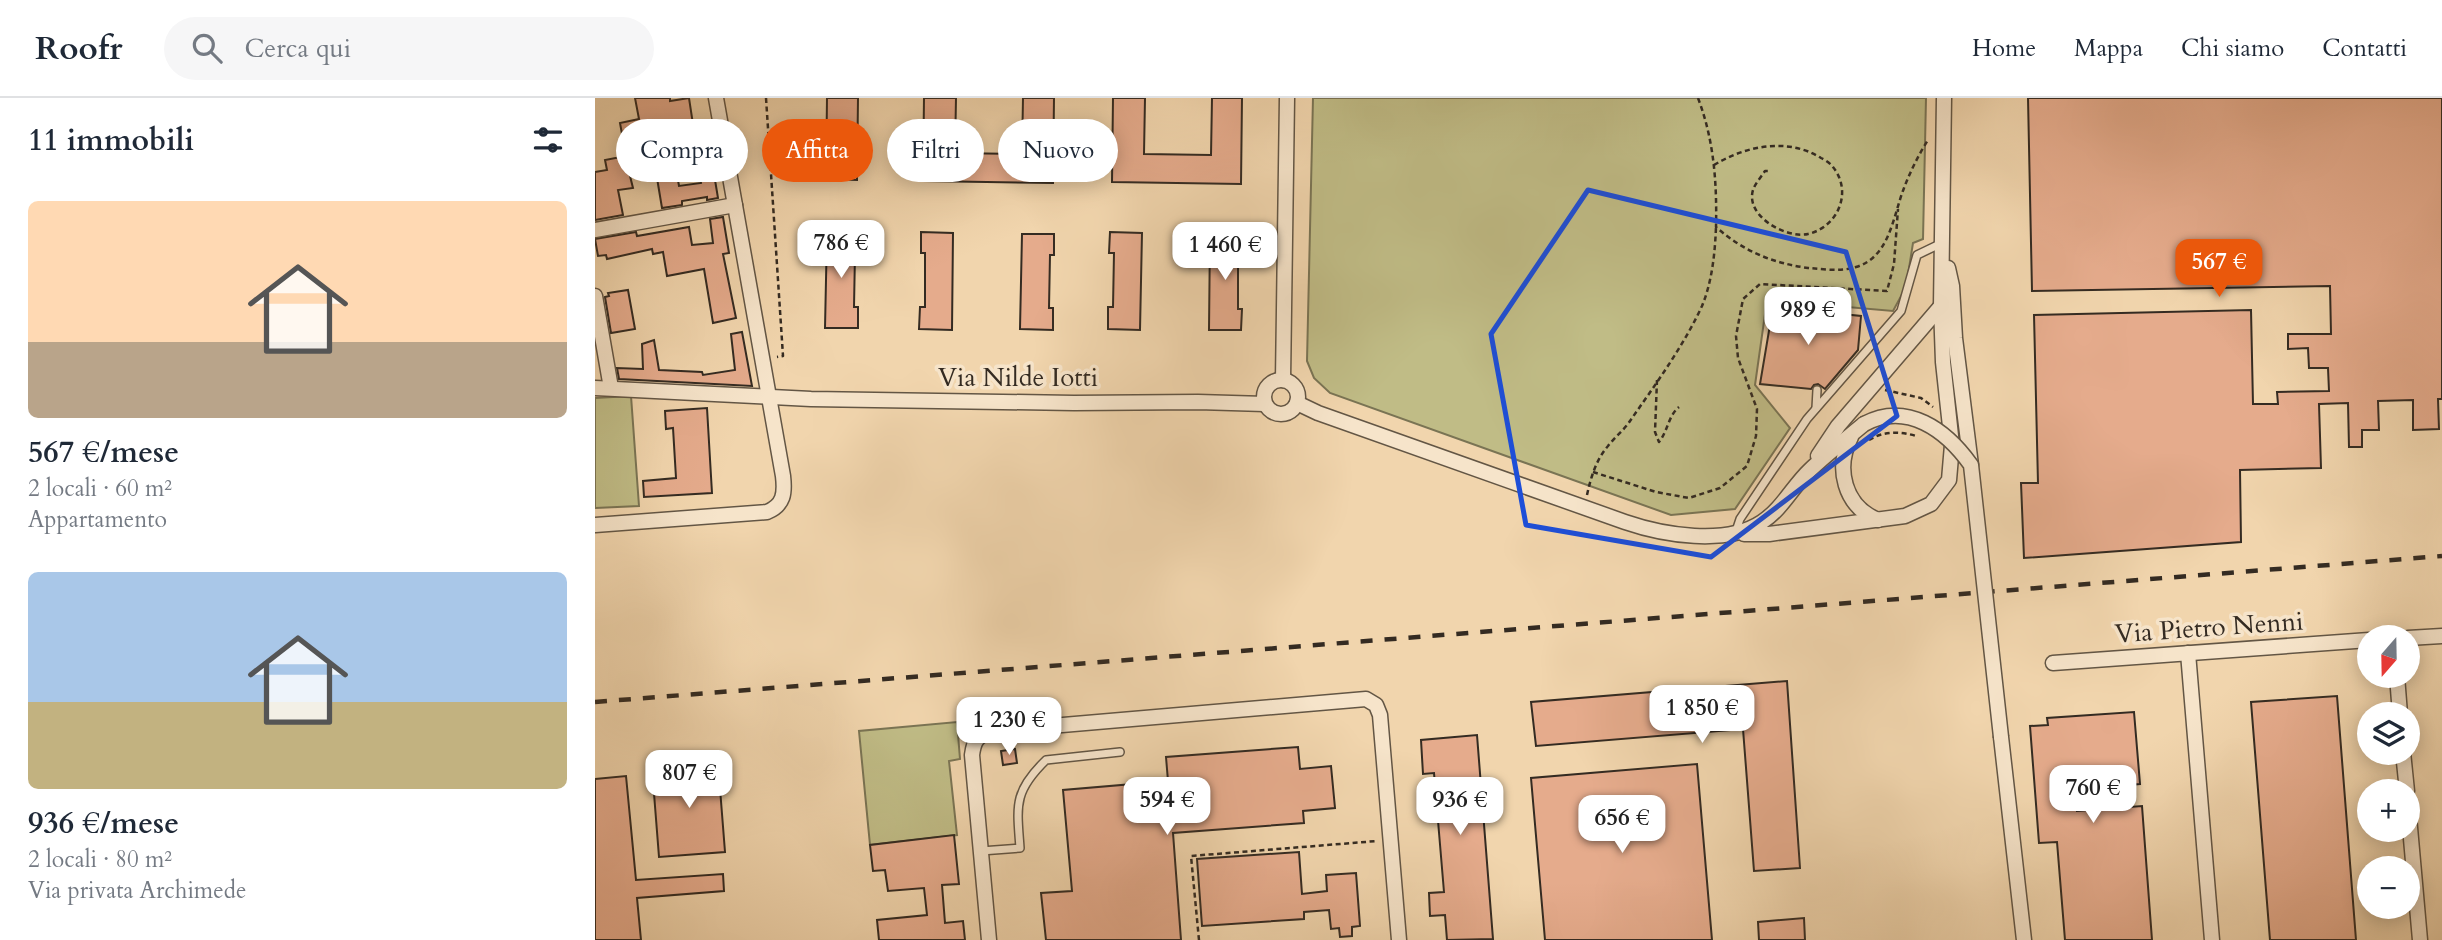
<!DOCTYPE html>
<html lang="it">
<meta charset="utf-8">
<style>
:root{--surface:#fff;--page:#f6f6f7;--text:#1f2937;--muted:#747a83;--line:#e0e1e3;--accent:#ea580c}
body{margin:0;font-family:Cardo,serif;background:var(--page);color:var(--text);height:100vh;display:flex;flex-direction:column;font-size:26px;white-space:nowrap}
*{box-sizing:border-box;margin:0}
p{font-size:23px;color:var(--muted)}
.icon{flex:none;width:38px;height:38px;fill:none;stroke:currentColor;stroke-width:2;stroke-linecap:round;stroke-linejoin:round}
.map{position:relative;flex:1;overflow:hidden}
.details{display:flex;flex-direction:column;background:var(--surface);width:595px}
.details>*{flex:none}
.hud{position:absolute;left:21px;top:21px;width:665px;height:63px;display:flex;gap:14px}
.needle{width:46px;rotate:200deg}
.controls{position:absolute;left:1762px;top:527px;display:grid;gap:14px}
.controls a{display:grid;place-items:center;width:63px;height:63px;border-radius:50%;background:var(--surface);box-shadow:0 4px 18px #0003;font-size:35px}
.price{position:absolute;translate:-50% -60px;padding:0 16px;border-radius:14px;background:#fff;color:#222;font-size:23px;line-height:46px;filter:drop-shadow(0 2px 4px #0008)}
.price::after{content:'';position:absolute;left:50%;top:42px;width:21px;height:16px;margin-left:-10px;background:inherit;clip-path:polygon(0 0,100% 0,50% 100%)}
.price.active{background:var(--accent);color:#fff}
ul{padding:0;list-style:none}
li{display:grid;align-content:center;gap:14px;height:371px;padding:0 28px}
li span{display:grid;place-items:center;height:217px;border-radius:10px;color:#555}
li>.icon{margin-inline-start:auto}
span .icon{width:126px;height:126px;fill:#fffc;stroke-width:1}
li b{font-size:30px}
h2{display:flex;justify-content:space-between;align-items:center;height:84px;padding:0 28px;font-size:30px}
.chip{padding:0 24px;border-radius:32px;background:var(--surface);box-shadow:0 4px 18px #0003;font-size:24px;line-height:63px}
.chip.active{background:var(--accent);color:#fff}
header{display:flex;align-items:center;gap:42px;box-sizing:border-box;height:98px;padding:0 35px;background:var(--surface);border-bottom:2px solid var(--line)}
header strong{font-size:33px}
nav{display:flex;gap:38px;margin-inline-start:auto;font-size:24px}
.search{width:490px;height:63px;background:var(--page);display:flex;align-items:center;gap:18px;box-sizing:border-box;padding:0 24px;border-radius:38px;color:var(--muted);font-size:26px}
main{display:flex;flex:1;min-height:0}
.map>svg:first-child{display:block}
.green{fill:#c0bc86;stroke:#7a7454;stroke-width:2}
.building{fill:#e5ab8c;stroke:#342b22;stroke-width:2}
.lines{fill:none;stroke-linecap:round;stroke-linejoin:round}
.lane-casing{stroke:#635645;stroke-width:10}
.street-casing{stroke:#635645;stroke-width:17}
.path{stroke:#342b22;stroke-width:2.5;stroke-dasharray:5 3.5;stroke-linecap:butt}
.lane{stroke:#f6e4ca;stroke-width:7}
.street{stroke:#f6e4ca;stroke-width:14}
.rail{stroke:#342b22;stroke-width:4.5;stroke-dasharray:12 12;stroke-linecap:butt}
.street-bridge-casing{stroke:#635645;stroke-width:17;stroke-linecap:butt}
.street-bridge{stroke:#f6e4ca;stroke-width:14}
.marked{fill:none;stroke:#1d4ed8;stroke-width:5;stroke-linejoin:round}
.labels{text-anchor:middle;stroke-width:7;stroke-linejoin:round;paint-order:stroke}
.street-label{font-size:26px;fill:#342b22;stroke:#f6e4ca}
</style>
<header>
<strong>Roofr</strong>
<div class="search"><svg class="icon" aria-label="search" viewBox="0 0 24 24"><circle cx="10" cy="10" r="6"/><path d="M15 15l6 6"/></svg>Cerca qui</div>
<nav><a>Home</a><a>Mappa</a><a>Chi siamo</a><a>Contatti</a></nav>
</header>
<main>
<section class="details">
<h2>11 immobili<svg class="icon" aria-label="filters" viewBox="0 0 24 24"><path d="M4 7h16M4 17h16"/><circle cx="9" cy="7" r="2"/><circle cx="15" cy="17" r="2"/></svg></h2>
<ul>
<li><span style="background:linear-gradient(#ffd9b3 65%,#b9a48a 0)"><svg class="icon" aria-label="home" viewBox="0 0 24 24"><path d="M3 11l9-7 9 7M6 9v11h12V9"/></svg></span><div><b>567 €/mese</b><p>2 locali · 60 m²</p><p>Appartamento</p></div></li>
<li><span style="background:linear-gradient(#a9c7e8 60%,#c2b280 0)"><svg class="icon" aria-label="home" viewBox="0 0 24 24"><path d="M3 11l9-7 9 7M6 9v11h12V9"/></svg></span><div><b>936 €/mese</b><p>2 locali · 80 m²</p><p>Via privata Archimede</p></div></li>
</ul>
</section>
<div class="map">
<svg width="1847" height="842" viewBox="0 0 1847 842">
<rect width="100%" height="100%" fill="#f1d5ad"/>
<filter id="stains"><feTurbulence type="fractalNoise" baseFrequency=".00286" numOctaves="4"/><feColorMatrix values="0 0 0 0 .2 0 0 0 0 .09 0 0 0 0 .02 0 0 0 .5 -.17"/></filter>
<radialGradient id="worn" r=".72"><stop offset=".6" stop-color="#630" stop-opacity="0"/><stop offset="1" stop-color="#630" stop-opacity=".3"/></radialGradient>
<g class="green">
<polygon points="718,0 1331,0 1328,141 1318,145 1311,189 1298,213 1172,202 1160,287 1195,330 1140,411 1076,417 735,295 719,280 712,263"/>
<polygon points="36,298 44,408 0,410 0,300"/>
<polygon points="362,624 365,661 354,663 362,737 275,747 264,633"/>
</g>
<g class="building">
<polygon points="40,0 75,0 75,3 94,0 101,46 61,52 64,72 35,78 38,90 23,92 28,117 0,122 0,74 12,72 10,62 31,58 25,25 44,21"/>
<polygon points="232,0 263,0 262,82 231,81"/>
<polygon points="329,0 361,0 360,55 427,56 428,0 459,0 458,85 328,83"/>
<polygon points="518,0 550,0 549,56 616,57 617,0 647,0 646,86 517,84"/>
<polygon points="1433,0 1847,0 1847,301 1843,301 1844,331 1818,332 1818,302 1783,303 1784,332 1767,332 1767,349 1754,349 1753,305 1724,306 1726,370 1645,372 1646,444 1429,460 1426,385 1443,385 1439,217 1656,212 1658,306 1683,306 1682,294 1734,293 1733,270 1714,270 1713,250 1693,251 1693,236 1736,236 1735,188 1437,193"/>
<polygon points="117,64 123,100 112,102 112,99 87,103 87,107 67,110 61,74 81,71 84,88 106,85 103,67"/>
<polygon points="128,119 134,155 128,156 141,220 118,225 109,171 72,178 68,154 58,156 57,151 12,161 11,157 3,158 0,141 41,134 42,138 94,129 97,147 118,145 115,121"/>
<polygon points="232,134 265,135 264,155 260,155 259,209 263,209 263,230 230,230"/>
<polygon points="326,134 358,135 357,232 324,231 325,209 330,209 330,155 326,155"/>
<polygon points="515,134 547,135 545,232 513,231 513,209 518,209 519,155 514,155"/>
<polygon points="427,136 459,136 459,157 455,157 454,210 458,210 458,232 425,231"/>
<polygon points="615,136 648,137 648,157 643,157 643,211 647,211 646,232 614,232"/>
<polygon points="33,192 40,231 16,235 10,199 14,198 13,195"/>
<polygon points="1178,209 1266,218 1263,252 1230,291 1223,286 1219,287 1216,291 1165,286"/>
<polygon points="147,234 157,288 24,281 22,270 48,271 47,246 59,242 64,272 107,274 108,277 140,272 136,236"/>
<polygon points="112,310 117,395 49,399 48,383 81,380 78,330 71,331 70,313"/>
<polygon points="1192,583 1205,770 1159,773 1148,631 941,648 936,604"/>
<polygon points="1742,598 1761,842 1675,842 1656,604"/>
<polygon points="1539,614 1545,686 1481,691 1482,713 1547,708 1557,842 1470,842 1462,744 1444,745 1435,628 1453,627 1452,620"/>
<polygon points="882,637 898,841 852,842 850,817 835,818 834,795 849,794 839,675 828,676 826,642"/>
<polygon points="703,649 705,671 736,668 740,710 708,713 709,725 578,735 586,842 451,842 446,795 477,793 468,692 573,683 571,659"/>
<polygon points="420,651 422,665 408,667 406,653"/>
<polygon points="123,665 130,754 64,759 57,670"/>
<polygon points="1102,666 1117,842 950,842 936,680"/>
<polygon points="31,678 41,782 128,776 129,793 42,800 46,842 0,842 0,681"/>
<polygon points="359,737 364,786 347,787 350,825 368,823 370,842 284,842 282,822 332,817 329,790 293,793 290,772 278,773 275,747"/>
<polygon points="704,754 707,796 732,793 731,777 761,775 765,828 757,829 757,838 745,839 744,830 736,831 734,812 709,814 709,821 607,828 602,761"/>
<polygon points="1209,820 1210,842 1164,842 1163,824"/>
</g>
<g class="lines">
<g class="lane-casing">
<g id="lane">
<polyline points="1221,310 1222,292"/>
<polyline points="1141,433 1145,421 1212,321 1306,213 1322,157 1347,145"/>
<path d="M386,753l39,-3c-3,-42 -7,-56 26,-88l74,-8"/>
</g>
</g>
<g class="street-casing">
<g id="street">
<polyline points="0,132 140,107"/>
<polyline points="1353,170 1357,188 1360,240 1376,367"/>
<polyline points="0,198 16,290"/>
<circle cx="686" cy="299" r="17"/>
<polyline points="688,282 692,0"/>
<polyline points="0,290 216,301 479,305 603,304 670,306"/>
<path d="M702,305l21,10 307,109c38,13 101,24 137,0 20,-13 31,-36 48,-52 17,-16 36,-31 54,-46"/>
<path d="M1256,339c-16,31 -7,69 27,83"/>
<polyline points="1223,358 1243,328 1346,208"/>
<path d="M0,427l172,-13c17,-7 18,-19 16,-36l-67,-378"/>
<polyline points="1149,436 1174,436 1310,418 1336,406 1354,382 1357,347 1348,264 1346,208 1349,0"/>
<polyline points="1813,540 1847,538"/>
<polyline points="1593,555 1617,842"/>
<polyline points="1458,565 1774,542"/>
<polyline points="1802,578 1805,616"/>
<polyline points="1406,639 1429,842"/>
<polyline points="1808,654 1812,693"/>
<polyline points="1813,707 1825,842"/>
<path d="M394,842l-17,-185c2,-15 5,-19 20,-24l374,-32 10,6 4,10 19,225"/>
</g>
</g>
<g class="path">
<polyline points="171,0 188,258 182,259"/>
<path d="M1103,0c16,42 19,85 18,129 27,24 56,36 92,41 15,1 33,4 48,-1 34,-10 37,-51 48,-79 6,-16 15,-34 24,-48"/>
<path d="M1119,67c31,-19 74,-28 107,-7 4,2 9,5 12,9 20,25 5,60 -25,67 -22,5 -63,-18 -55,-44 2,-6 8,-13 12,-19h5"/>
<path d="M1062,282l-2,52 4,10c9,-11 9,-26 20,-35"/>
<polyline points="1290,292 1326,300 1338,309"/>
<path d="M1274,342c14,-9 31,-9 47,-4"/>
<polyline points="998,374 1061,394 1094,400 1125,390 1152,368 1161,338 1162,311 1143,260 1141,238 1148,201 1165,186 1292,193 1299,166 1303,111"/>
<path d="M992,397c4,-18 9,-35 21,-49 7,-9 16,-16 22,-25 25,-36 53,-74 72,-115 10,-24 13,-53 14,-79"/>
<polyline points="604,842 596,758 782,743"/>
</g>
<use href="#lane" class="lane"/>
<use href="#street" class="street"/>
<polyline class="rail" points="0,604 1847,458"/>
<g class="street-bridge-casing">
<path id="street-bridge" d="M1269,326c43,-23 82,6 107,41l30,272"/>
</g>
<use href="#street-bridge" class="street-bridge"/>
</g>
<path class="marked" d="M993,92l258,62 51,164 -186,141 -185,-32 -35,-191z"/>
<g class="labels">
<g class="street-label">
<text x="423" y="288">Via Nilde Iotti</text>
<text transform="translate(1614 529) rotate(-4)" y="9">Via Pietro Nenni</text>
</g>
</g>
<rect width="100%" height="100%" filter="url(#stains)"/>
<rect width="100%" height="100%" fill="url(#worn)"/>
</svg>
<div class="controls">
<a><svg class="needle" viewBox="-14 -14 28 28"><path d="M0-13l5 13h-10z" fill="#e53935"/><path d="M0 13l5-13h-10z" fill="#747a83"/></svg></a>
<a><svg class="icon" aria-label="layers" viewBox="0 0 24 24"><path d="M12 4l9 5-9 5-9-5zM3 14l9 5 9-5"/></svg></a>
<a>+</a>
<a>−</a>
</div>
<b class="price" style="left:246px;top:182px">786 €</b>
<b class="price" style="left:630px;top:184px">1 460 €</b>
<b class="price active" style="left:1624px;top:201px">567 €</b>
<b class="price" style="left:1213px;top:249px">989 €</b>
<b class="price" style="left:1107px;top:647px">1 850 €</b>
<b class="price" style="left:414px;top:659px">1 230 €</b>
<b class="price" style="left:94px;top:712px">807 €</b>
<b class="price" style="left:1498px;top:727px">760 €</b>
<b class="price" style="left:572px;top:739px">594 €</b>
<b class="price" style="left:865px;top:739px">936 €</b>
<b class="price" style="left:1027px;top:757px">656 €</b>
<div class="hud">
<a class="chip">Compra</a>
<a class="chip active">Affitta</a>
<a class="chip">Filtri</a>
<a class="chip">Nuovo</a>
</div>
</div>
</main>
